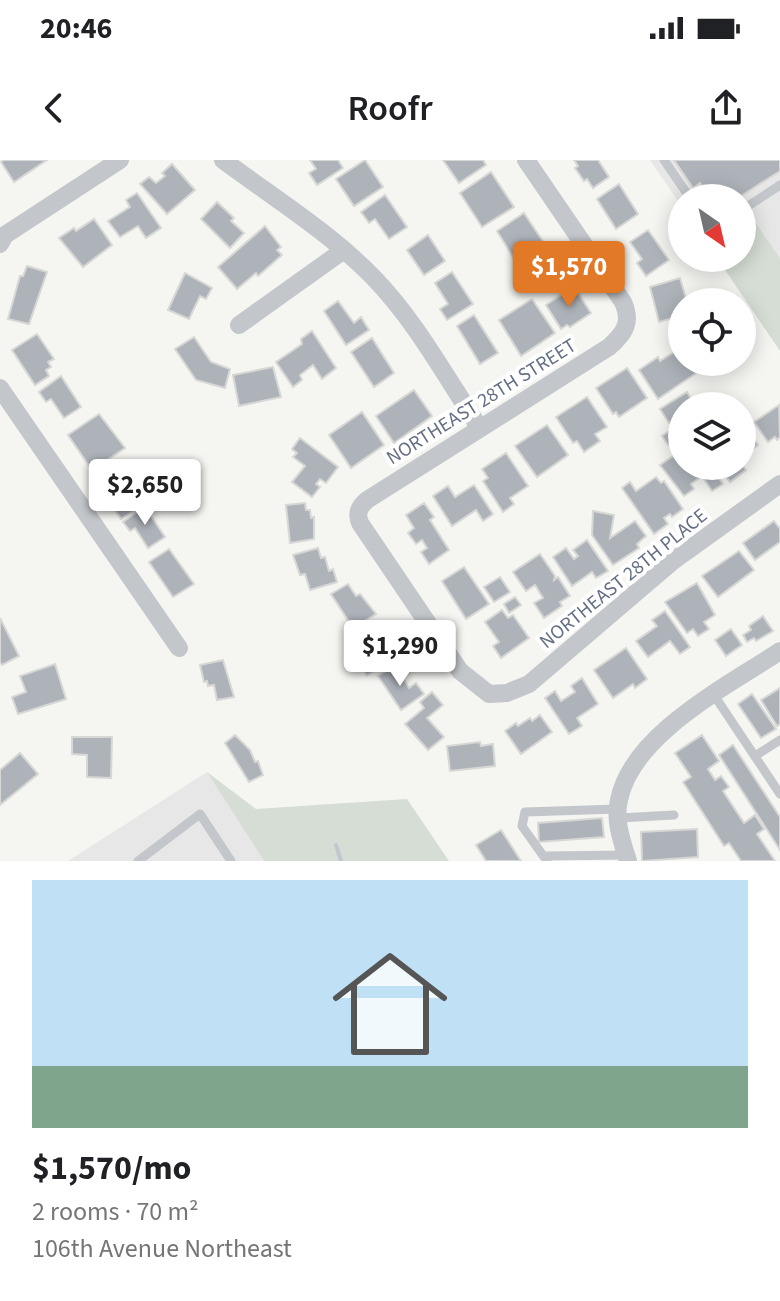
<!DOCTYPE html>
<meta charset="utf-8">
<style>
:root{--surface:#fff;--page:#f2f2f2;--text:#202124;--muted:#757577;--accent:#e27926}
body{margin:0;font-family:"Source Sans 3",sans-serif;background:var(--page);color:var(--text);height:100vh;display:flex;flex-direction:column;font-size:30px;white-space:nowrap}
*{box-sizing:border-box;margin:0}
p{font-size:26px;color:var(--muted)}
.icon{flex:none;width:44px;height:44px;fill:none;stroke:currentColor;stroke-width:2;stroke-linecap:round;stroke-linejoin:round}
.map{position:relative;height:701px;overflow:hidden}
.drawer{display:flex;flex-direction:column;background:var(--surface);flex:1}
.drawer>*{flex:none}
.needle{width:52px;rotate:146deg}
.controls{position:absolute;left:668px;top:24px;display:grid;gap:16px}
.controls a{display:grid;place-items:center;width:88px;height:88px;border-radius:50%;background:var(--surface);box-shadow:0 4px 20px #0003;font-size:40px}
.price{position:absolute;translate:-50% -68px;padding:0 18px;border-radius:8px;background:#fff;color:#222;font-size:26px;line-height:52px;filter:drop-shadow(0 2px 4px #0008)}
.price::after{content:'';position:absolute;left:50%;top:48px;width:24px;height:18px;margin-left:-12px;background:inherit;clip-path:polygon(0 0,100% 0,50% 100%)}
.price.on{background:var(--accent);color:#fff}
ul{padding:0;list-style:none}
li{display:grid;align-content:center;gap:16px;height:424px;padding:0 32px}
li span{display:grid;place-items:center;height:248px;border-radius:0px;color:#555}
li>.icon{margin-inline-start:auto}
span .icon{width:144px;height:144px;fill:#fffc;stroke-width:1}
li b{font-size:34px}
.status{display:flex;justify-content:space-between;align-items:center;height:56px;padding:0 40px;background:var(--surface);direction:ltr}
.status svg{height:22px;fill:currentColor}
header{display:flex;justify-content:space-between;align-items:center;height:104px;padding:0 32px;background:var(--surface);font-size:36px;font-weight:600}
.map>svg:first-child{display:block}
.built{fill:#e6e7e6}
.green{fill:#d5ddd4}
.lines{fill:none;stroke-linecap:round;stroke-linejoin:round}
.stream{stroke:#c1c7cf;stroke-width:4}
.building{fill:#aeb3ba;stroke:#d7d7d5;stroke-width:2}
.service{stroke:#c3c6ca;stroke-width:9}
.minor{stroke:#c3c6ca;stroke-width:18}
.labels{text-anchor:middle;stroke-width:8;stroke-linejoin:round;paint-order:stroke}
.street-label{font-size:20px;fill:#656f83;stroke:#fff}
</style>
<div class="status"><b>20:46</b><svg viewBox="0 0 49 12"><path d="M0 12V9h3v3zM5 12V6h3v6zM10 12V3h3v9zM15 12V0h3v12zM26 1h20v11H26zM47 4h2v5h-2z"/></svg></div>
<header><svg class="icon" aria-label="back" viewBox="0 0 24 24"><path d="M15 5l-7 7 7 7"/></svg>Roofr<svg class="icon" aria-label="share" viewBox="0 0 24 24"><path d="M12 15V3M7 8l5-5 5 5M5 13v7h14v-7"/></svg></header>
<div class="map">
<svg width="780" height="701" viewBox="0 0 780 701">
<rect width="100%" height="100%" fill="#f5f6f2"/>
<g class="built">
<polygon points="650,0 780,0 780,98 751,56 742,62 742,38 682,38 682,47"/>
<polygon points="207,612 264,701 68,701"/>
</g>
<g class="green">
<polygon points="751,56 780,98 780,191 717,98 742,98 742,62"/>
<polygon points="207,612 256,649 407,639 449,701 264,701"/>
</g>
<g class="lines">
<polyline class="stream" points="336,685 341,701"/>
</g>
<g class="building">
<polygon points="4,0 47,0 14,22 1,2"/>
<polygon points="310,0 338,0 343,8 317,25 309,13 316,9"/>
<polygon points="365,0 383,27 354,46 336,19"/>
<polygon points="443,0 483,0 486,5 459,23"/>
<polygon points="574,0 598,0 609,17 593,28 587,19 584,21 575,8 578,6"/>
<polygon points="674,0 780,0 780,11 738,38 709,38 700,23 693,28"/>
<polygon points="172,4 195,30 167,54 140,24 149,17 156,23 165,16 162,13"/>
<polygon points="491,12 514,47 482,67 460,33"/>
<polygon points="619,24 638,54 616,69 597,39"/>
<polygon points="137,33 161,68 146,78 138,66 120,77 108,61 130,47 126,40"/>
<polygon points="385,35 407,67 389,79 375,59 369,63 361,52"/>
<polygon points="217,42 234,58 231,61 244,73 230,88 201,59"/>
<polygon points="524,53 556,101 527,120 497,71"/>
<polygon points="94,59 112,85 83,107 59,78 74,68 76,71"/>
<polygon points="265,66 281,87 277,90 282,95 258,116 256,113 237,129 218,107"/>
<polygon points="648,70 669,100 646,116 637,103 642,99 630,82"/>
<polygon points="428,75 445,101 424,115 407,90"/>
<polygon points="27,106 47,112 29,164 8,159 20,116 23,116"/>
<polygon points="452,112 473,144 447,160 440,149 448,144 435,123"/>
<polygon points="185,113 212,128 206,139 200,136 189,159 168,150"/>
<polygon points="680,118 687,142 682,142 682,155 659,162 650,127"/>
<polygon points="574,127 591,153 570,167 567,165 561,169 546,145"/>
<polygon points="532,139 555,173 521,196 499,160"/>
<polygon points="338,141 354,163 361,157 369,170 346,185 324,151"/>
<polygon points="474,155 498,193 480,204 457,166"/>
<polygon points="312,171 336,208 322,219 313,205 300,215 302,220 293,227 276,202 302,184 301,179"/>
<polygon points="37,174 54,199 48,202 51,207 46,210 49,216 35,225 12,190"/>
<polygon points="194,177 211,202 230,209 225,228 196,220 175,189"/>
<polygon points="372,178 394,213 374,227 351,192"/>
<polygon points="682,187 682,202 702,202 705,207 658,239 639,210 658,197 660,201"/>
<polygon points="273,207 281,237 239,246 233,215"/>
<polygon points="627,208 647,238 619,257 616,252 613,254 596,228"/>
<polygon points="61,216 81,247 64,258 51,239 46,242 39,232"/>
<polygon points="414,230 432,256 394,283 376,256"/>
<polygon points="687,232 695,246 682,246 682,255 669,263 660,249"/>
<polygon points="587,237 607,267 595,274 600,281 584,292 577,281 573,283 556,257"/>
<polygon points="779,245 780,277 777,280 775,277 768,282 754,262"/>
<polygon points="362,252 384,285 351,308 329,275"/>
<polygon points="99,254 125,288 92,310 68,275"/>
<polygon points="682,262 682,282 678,278 668,285 662,276"/>
<polygon points="547,265 568,295 537,317 515,286"/>
<polygon points="744,265 758,285 742,297 742,267"/>
<polygon points="300,278 338,307 326,323 320,319 316,324 320,327 312,337 292,322 305,306 293,297 297,293 292,289"/>
<polygon points="506,293 528,326 510,338 514,344 503,352 483,321 488,318 482,309"/>
<polygon points="676,294 682,306 711,306 723,324 712,331 702,316 691,324 694,329 684,336 660,305"/>
<polygon points="742,305 746,310 730,322 718,306"/>
<polygon points="114,306 138,341 130,346 133,351 121,359 103,333 106,332 97,318"/>
<polygon points="656,317 661,323 664,321 683,349 672,357 670,354 664,358 668,364 654,374 622,328 630,322 636,331"/>
<polygon points="474,325 493,354 483,361 476,350 452,366 433,336 448,326 455,337"/>
<polygon points="305,343 306,350 310,350 311,358 314,357 314,379 290,383 286,345"/>
<polygon points="424,343 434,357 430,360 449,390 429,404 421,392 427,388 422,380 416,384 408,373 414,368 406,355"/>
<polygon points="145,347 165,377 148,388 135,368 130,371 123,362"/>
<polygon points="593,351 614,355 610,378 635,361 646,376 637,384 639,388 613,405 592,375"/>
<polygon points="774,361 780,369 780,382 755,400 743,383"/>
<polygon points="587,380 608,411 596,418 592,412 572,426 553,397 566,388 574,399 578,396 573,390"/>
<polygon points="318,388 321,398 325,397 329,411 333,409 337,422 310,430 305,414 300,415 293,395"/>
<polygon points="169,389 194,424 173,437 149,402"/>
<polygon points="739,391 754,410 718,437 702,416"/>
<polygon points="540,394 555,416 554,420 558,417 570,436 560,442 562,446 544,458 534,443 543,438 535,425 526,431 513,412"/>
<polygon points="464,407 489,444 466,459 442,421"/>
<polygon points="500,417 510,432 494,442 484,427"/>
<polygon points="697,423 715,455 704,462 709,469 698,476 693,469 687,473 665,442"/>
<polygon points="348,424 356,436 360,434 376,454 353,468 331,434"/>
<polygon points="515,437 521,445 509,453 504,444"/>
<polygon points="502,450 508,458 513,455 529,478 501,498 493,486 499,482 485,462"/>
<polygon points="665,451 690,487 680,494 670,481 648,497 636,481 657,466 652,460"/>
<polygon points="763,456 773,471 756,481 754,478 747,482 743,475 751,470 749,466"/>
<polygon points="0,458 19,496 2,505 0,502"/>
<polygon points="374,465 390,484 393,482 401,493 367,515 346,483"/>
<polygon points="731,469 742,485 726,496 715,480"/>
<polygon points="626,488 647,519 635,528 633,524 613,538 594,510"/>
<polygon points="223,500 234,537 217,540 214,525 208,526 207,521 204,522 200,505"/>
<polygon points="55,504 66,539 18,554 12,537 26,532 20,516"/>
<polygon points="395,505 409,528 416,523 424,534 401,550 378,516"/>
<polygon points="582,518 598,544 577,558 582,566 569,574 545,538 555,531 561,541 575,532 571,526"/>
<polygon points="780,528 780,564 777,566 761,540"/>
<polygon points="432,532 443,545 427,558 444,577 428,590 405,564 424,548 420,542"/>
<polygon points="752,534 776,569 761,578 738,544"/>
<polygon points="540,555 552,572 521,594 505,571 516,563 518,566 530,558 532,561"/>
<polygon points="235,575 250,590 255,602 258,601 263,615 249,622 225,583"/>
<polygon points="702,575 719,601 708,609 715,620 721,616 729,627 723,631 744,663 755,655 764,669 757,674 775,701 741,701 729,683 724,686 683,622 691,617 675,593"/>
<polygon points="72,577 112,577 111,618 87,617 87,595 72,594"/>
<polygon points="480,582 481,586 493,584 495,606 450,611 447,586"/>
<polygon points="733,585 780,657 780,690 719,595"/>
<polygon points="20,593 38,614 0,645 0,610"/>
<polygon points="602,658 604,677 539,682 538,663"/>
<polygon points="697,669 698,697 642,701 641,672"/>
<polygon points="501,670 521,701 486,701 476,685"/>
</g>
<g class="lines">
<g class="service">
<polyline points="664,0 690,38"/>
<polyline points="742,50 780,25"/>
<polyline points="714,535 780,634"/>
<polyline points="755,596 780,580"/>
<polyline points="619,658 674,655"/>
<polyline points="544,696 626,695"/>
<polyline points="138,701 200,654 231,701"/>
<polyline points="547,701 522,666 525,652 618,649"/>
</g>
<g class="minor">
<path d="M223,0c51,38 106,72 150,117 42,43 73,100 106,150"/>
<path d="M526,0l97,142c9,20 2,31 -14,45l-242,153c-8,7 -11,13 -7,23l100,148 29,23 18,-1 22,-9 144,-123 107,-77"/>
<polyline points="0,84 5,75 120,0"/>
<polyline points="239,165 344,90"/>
<polyline points="0,228 179,488"/>
<path d="M628,701c-6,-19 -14,-41 -9,-61 13,-66 109,-114 161,-149"/>
</g>
</g>
<g class="labels">
<g class="street-label">
<text transform="translate(481 241) rotate(-32)" y="7">NORTHEAST 28TH STREET</text>
<text transform="translate(623 418) rotate(-39)" y="7">NORTHEAST 28TH PLACE</text>
</g>
</g>
</svg>
<div class="controls">
<a><svg class="needle" viewBox="-14 -14 28 28"><path d="M0-13l5 13h-10z" fill="#e53935"/><path d="M0 13l5-13h-10z" fill="#757577"/></svg></a>
<a><svg class="icon" aria-label="locate" viewBox="0 0 24 24"><circle cx="12" cy="12" r="6"/><path d="M12 2v4M12 18v4M2 12h4M18 12h4"/></svg></a>
<a><svg class="icon" aria-label="layers" viewBox="0 0 24 24"><path d="M12 4l9 5-9 5-9-5zM3 14l9 5 9-5"/></svg></a>
</div>
<b class="price on" style="left:569px;top:149px">$1,570</b>
<b class="price" style="left:145px;top:367px">$2,650</b>
<b class="price" style="left:400px;top:528px">$1,290</b>
</div>
<section class="drawer">
<ul>
<li><span style="background:linear-gradient(#bfe0f5 75%,#7fa58c 0)"><svg class="icon" aria-label="home" viewBox="0 0 24 24"><path d="M3 11l9-7 9 7M6 9v11h12V9"/></svg></span><div><b>$1,570/mo</b><p>2 rooms · 70 m²</p><p>106th Avenue Northeast</p></div></li>
</ul>
</section>
